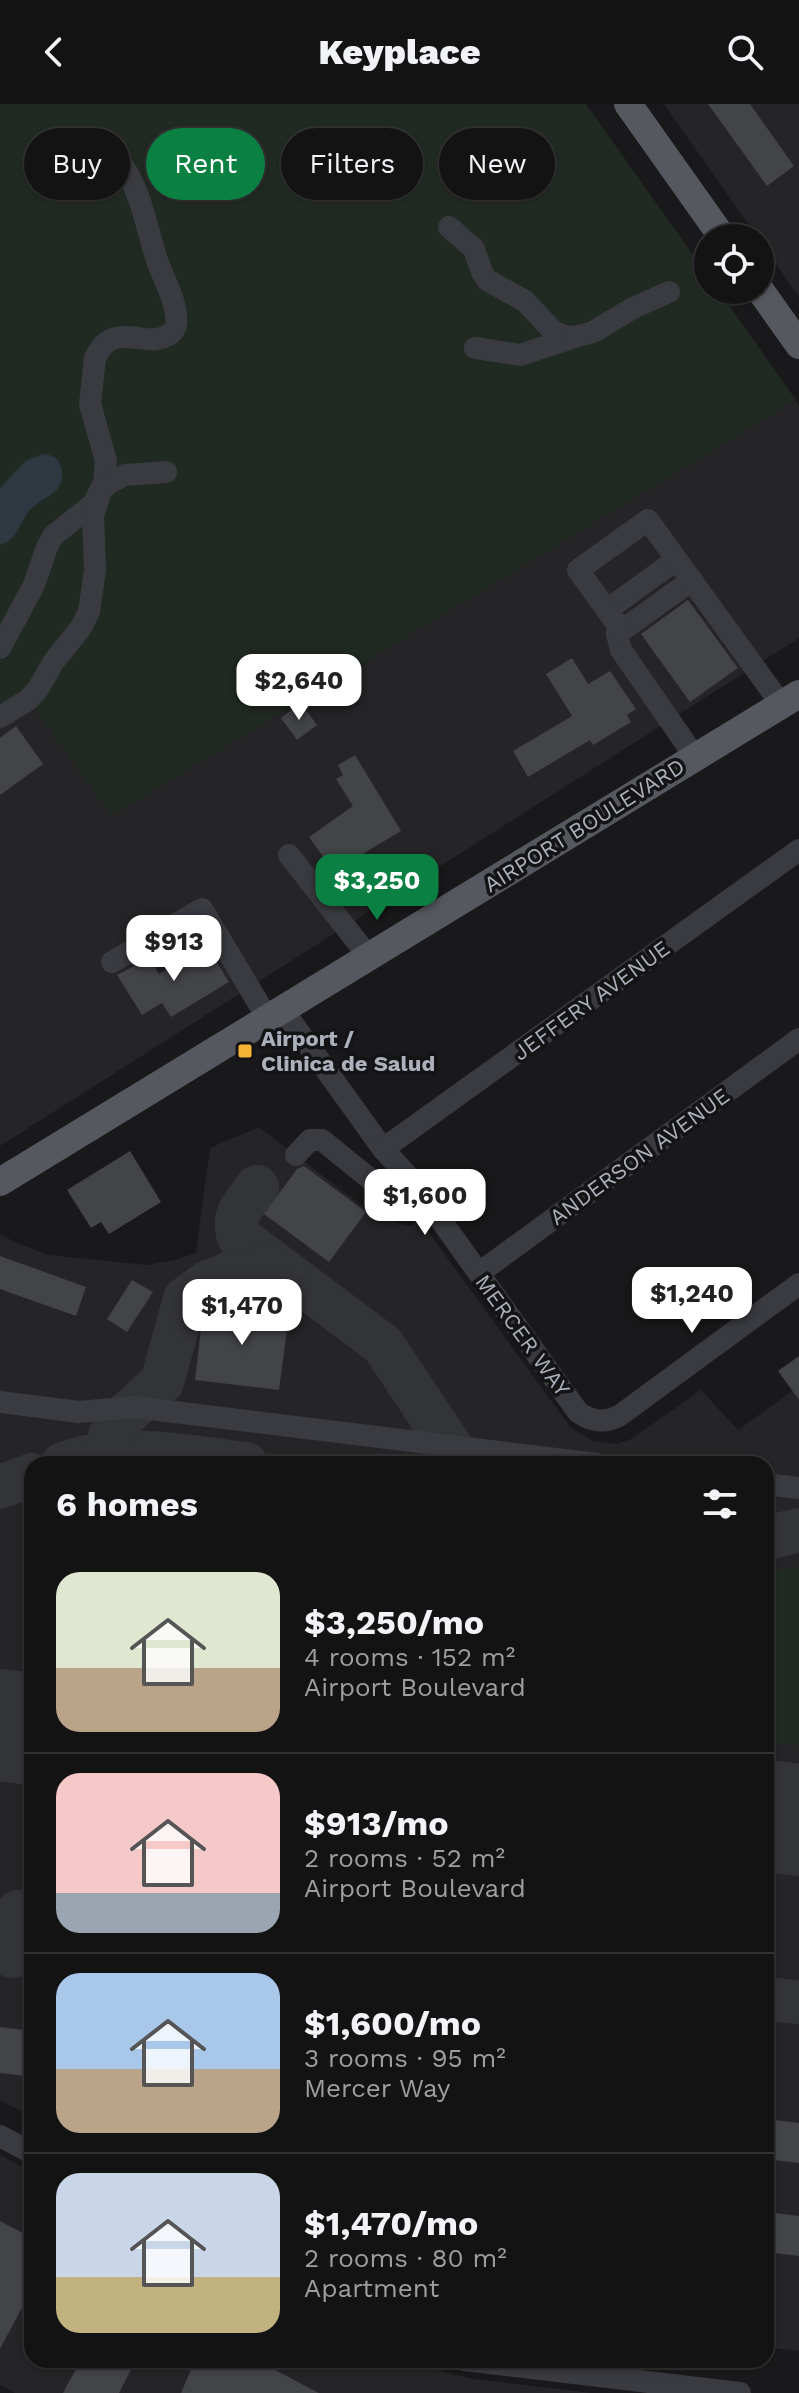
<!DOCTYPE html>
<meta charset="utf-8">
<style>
:root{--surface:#131314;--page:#1c1c1d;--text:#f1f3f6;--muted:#9d9ea0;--line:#323234;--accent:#0b8043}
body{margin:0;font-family:"Work Sans",sans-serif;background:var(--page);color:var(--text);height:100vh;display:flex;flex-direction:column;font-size:30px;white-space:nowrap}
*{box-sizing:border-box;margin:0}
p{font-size:26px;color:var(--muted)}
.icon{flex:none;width:44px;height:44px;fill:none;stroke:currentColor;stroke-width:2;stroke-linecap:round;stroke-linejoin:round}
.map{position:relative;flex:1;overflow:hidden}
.side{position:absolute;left:24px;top:1352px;width:750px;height:912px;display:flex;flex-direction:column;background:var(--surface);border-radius:24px;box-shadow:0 2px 6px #0004,0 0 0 2px var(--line)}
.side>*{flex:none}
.top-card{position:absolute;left:24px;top:24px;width:752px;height:72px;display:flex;gap:16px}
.controls{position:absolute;left:694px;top:120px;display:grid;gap:16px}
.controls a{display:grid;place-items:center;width:80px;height:80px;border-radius:50%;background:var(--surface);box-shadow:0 2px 6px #0004,0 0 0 2px var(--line);font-size:40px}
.price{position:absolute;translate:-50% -68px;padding:0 18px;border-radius:16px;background:#fff;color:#222;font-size:26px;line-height:52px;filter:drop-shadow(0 2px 4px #0008)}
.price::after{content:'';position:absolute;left:50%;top:48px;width:24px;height:18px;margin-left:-12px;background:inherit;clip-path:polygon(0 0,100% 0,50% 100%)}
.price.selected{background:var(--accent);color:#fff}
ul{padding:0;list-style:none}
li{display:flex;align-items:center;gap:24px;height:200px;padding:0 32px}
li+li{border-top:2px solid var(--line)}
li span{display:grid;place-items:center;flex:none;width:224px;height:160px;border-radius:24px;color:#555}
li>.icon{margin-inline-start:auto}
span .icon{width:96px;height:96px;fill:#fffc;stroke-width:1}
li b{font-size:34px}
h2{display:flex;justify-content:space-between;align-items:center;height:96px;padding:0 32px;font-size:34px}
.pill{padding:0 28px;border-radius:36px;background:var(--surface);box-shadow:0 2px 6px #0004,0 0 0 2px var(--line);font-size:28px;line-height:72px}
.pill.selected{background:var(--accent);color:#fff}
header{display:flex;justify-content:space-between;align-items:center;height:104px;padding:0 32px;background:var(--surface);font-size:36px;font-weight:800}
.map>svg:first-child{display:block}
.built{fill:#252528}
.green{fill:#212a22}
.water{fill:#2e3840}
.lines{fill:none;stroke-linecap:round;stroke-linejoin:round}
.taxiway{stroke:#333438;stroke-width:44}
.runway{stroke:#333438;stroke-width:112}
.building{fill:#434448}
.minor{stroke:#3a3b40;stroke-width:22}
.major{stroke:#56585f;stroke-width:28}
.poi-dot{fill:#f7b435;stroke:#141416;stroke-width:3}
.labels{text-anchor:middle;stroke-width:7;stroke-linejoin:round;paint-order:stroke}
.street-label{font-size:22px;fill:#abb0bb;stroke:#141416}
.poi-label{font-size:22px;font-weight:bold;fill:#abb0bb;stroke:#141416;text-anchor:start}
</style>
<header><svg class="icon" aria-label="back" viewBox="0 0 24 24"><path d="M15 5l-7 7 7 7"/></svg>Keyplace<svg class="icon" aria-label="search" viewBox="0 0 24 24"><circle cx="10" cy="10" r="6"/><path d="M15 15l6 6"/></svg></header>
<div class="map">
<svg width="799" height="2289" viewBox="0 0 799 2289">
<rect width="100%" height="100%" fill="#19191b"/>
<g class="built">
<polygon points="664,0 799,0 799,193 760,137 760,134 758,134"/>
<polygon points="796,296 799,302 799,534 0,1042 0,619 31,599 112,712"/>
<polygon points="259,1023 378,1114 410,1122 419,1115 571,1324 593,1337 617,1340 631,1335 701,1286 738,1326 799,1282 799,2247 766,2243 766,1360 32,1360 32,2013 0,1996 0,1130 19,1140 49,1151 147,1161 175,1156 196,1149 210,1044"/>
<polygon points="0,2051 32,2068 32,2256 399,2256 415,2262 474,2275 592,2289 15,2289 0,2281"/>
</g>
<g class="green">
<polygon points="0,0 586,0 708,172 708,186 718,186 796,296 112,712 31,600 0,619"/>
<polygon points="799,1462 799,1641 766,1637 766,1469"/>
</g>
<path class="water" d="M42,350c10,1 17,3 19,14 7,26 -20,28 -32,43 -11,14 -11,28 -29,34v-57l26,-27z"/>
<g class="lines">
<g class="taxiway">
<path d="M257,1083c-13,18 -26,27 -18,50l144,108 68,102 14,17"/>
<path d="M63,1360c58,-22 123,-7 183,0"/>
<polyline points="110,1360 107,1349 110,1332 121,1315 162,1278 185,1195 208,1178 231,1169 270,1164 283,1166"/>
<polyline points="0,1383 32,1371"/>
<polyline points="766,1434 799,1426"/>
<polyline points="12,1852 18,1808"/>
<polyline points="766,1895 799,1898"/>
</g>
<g class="runway">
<polyline points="0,1621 32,1625"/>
<polyline points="766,1712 799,1716"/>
</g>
</g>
<g class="building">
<polygon points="708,0 750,0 794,62 767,82"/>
<polygon points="688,496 738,564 690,598 641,530"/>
<polygon points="572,554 588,580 610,567 636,605 627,611 631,618 593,641 590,636 528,673 513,647 572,612 546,570"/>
<polygon points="301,599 317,621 297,636 281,614"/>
<polygon points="16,622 43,660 0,691 0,634"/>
<polygon points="355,651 401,727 361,751 384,783 358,801 309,733 353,702 336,675 343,671 338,661"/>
<polygon points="206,841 229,878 171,913 162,899 142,911 117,871 149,854 159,870"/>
<polygon points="130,1047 161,1098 109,1130 101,1118 91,1124 67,1086"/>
<polygon points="304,1062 366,1108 329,1158 264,1110 297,1065"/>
<polygon points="0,1152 86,1183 76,1212 0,1185"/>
<polygon points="132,1176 153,1188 127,1228 107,1215"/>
<polygon points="204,1199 289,1210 279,1286 195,1276"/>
<polygon points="799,1252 799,1296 778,1267"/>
<polygon points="0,1923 32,1927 32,1973 0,1969"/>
<polygon points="766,2015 799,2019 799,2059 766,2055"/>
<polygon points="766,2108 799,2112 799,2152 766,2148"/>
<polygon points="0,2117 32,2134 32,2185 0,2245"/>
<polygon points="81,2256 136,2256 119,2289 63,2289"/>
<polygon points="195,2256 256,2256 319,2289 181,2289"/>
</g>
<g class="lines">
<g class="minor">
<polyline points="449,123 474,145 482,168 487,176 525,197 552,226 563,232 575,233 520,251 475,244"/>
<polyline points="575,233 593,228 633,204 669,188"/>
<polyline points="692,476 617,530 621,546 695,653"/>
<polyline points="607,506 676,456"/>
<polyline points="622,527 578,466 648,416 781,600"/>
<path d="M0,544l34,-63 13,-38 6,-11 40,-32 11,-21 2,-22 -16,-57 5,-46c20,-42 53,-5 76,-25 5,-4 6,-11 5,-17 -1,-18 -12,-36 -18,-53 -11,-31 -15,-66 -33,-94"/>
<polyline points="0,613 28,596 38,585 54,557 80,525 89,508 95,466 93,412 101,387 109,379 125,371 166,368"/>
<polyline points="289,751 369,853"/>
<polyline points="112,858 202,805 268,915"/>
<path d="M283,906l100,139 32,35 163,228c14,10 26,11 41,4l180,-132"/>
<polyline points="383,1045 799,746"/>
<polyline points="296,1051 310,1036 322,1036 386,1088 395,1090 415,1080"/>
<polyline points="479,1169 799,935"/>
<polyline points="0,1298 79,1308 134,1303 597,1360"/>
<polyline points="766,1380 799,1384"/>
<polyline points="0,2032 32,2049"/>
<polyline points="464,2256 740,2289"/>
</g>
<g class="major">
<polyline points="628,0 723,134"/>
<polyline points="760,186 799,241"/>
<polyline points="0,1078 799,590"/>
</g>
</g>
<rect class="poi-dot" x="237" y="939" width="16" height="16" rx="4"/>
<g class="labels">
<g class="street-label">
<text transform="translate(584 721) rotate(-32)" y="8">AIRPORT BOULEVARD</text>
<text transform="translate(591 896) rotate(-36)" y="8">JEFFERY AVENUE</text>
<text transform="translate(639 1052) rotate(-36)" y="8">ANDERSON AVENUE</text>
<text transform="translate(523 1231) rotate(54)" y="8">MERCER WAY</text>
</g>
<g class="poi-label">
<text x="261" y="942">Airport /<tspan x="261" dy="25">Clinica de Salud</tspan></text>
</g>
</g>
</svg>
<div class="controls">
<a><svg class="icon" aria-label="locate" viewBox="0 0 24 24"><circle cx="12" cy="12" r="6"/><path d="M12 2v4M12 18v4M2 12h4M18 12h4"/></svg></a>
</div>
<b class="price" style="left:299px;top:618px">$2,640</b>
<b class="price selected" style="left:377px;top:818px">$3,250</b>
<b class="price" style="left:174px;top:879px">$913</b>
<b class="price" style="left:425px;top:1133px">$1,600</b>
<b class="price" style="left:692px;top:1231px">$1,240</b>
<b class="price" style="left:242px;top:1243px">$1,470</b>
<div class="top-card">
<a class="pill">Buy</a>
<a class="pill selected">Rent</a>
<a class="pill">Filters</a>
<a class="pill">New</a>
</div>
<section class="side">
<h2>6 homes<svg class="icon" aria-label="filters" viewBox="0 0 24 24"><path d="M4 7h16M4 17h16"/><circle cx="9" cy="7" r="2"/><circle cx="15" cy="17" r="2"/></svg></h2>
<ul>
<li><span style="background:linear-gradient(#dfe7d0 60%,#b9a48a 0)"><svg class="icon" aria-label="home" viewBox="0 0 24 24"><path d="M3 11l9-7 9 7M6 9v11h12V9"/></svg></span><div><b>$3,250/mo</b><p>4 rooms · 152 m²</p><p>Airport Boulevard</p></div></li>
<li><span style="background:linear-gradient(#f6c9c9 75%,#9aa5b1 0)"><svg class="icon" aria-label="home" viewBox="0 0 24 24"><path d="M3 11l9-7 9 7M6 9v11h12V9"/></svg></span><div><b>$913/mo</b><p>2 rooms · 52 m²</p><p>Airport Boulevard</p></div></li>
<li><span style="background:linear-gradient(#a9c7e8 60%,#b9a48a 0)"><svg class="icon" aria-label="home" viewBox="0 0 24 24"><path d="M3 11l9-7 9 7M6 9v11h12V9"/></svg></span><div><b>$1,600/mo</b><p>3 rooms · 95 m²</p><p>Mercer Way</p></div></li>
<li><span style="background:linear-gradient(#c9d6e8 65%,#c2b280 0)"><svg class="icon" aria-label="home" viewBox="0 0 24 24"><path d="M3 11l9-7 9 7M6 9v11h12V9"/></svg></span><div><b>$1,470/mo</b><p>2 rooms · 80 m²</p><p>Apartment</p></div></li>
</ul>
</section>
</div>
